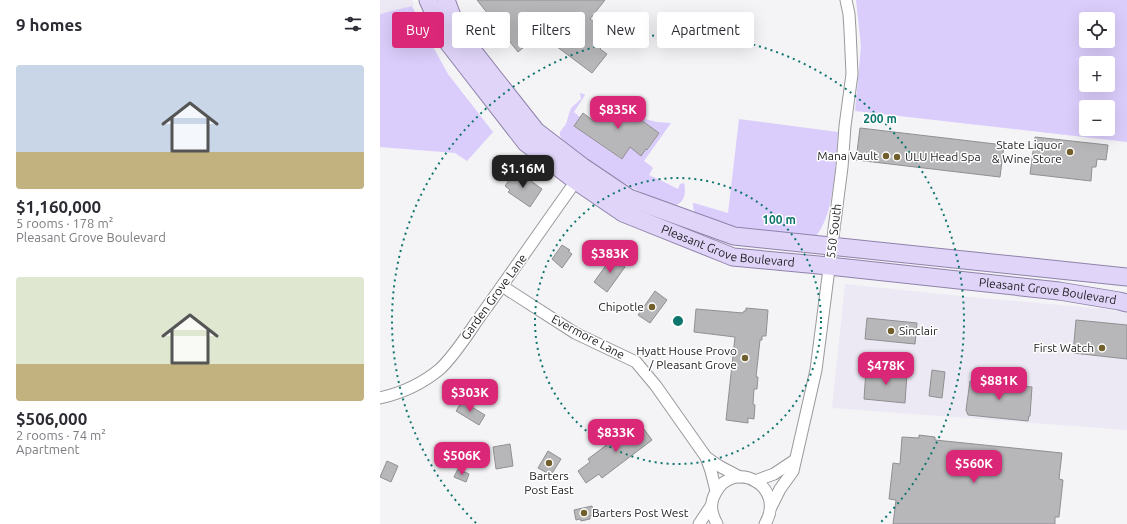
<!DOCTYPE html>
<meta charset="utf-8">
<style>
:root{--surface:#fff;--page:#f2f2f3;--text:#2b2b33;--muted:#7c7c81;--accent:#db2777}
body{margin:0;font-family:Ubuntu,sans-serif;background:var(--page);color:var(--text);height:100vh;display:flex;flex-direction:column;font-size:15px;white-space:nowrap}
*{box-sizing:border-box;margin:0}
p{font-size:13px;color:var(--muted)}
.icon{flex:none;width:22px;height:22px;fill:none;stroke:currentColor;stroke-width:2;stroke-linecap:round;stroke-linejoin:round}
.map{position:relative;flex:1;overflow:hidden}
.sheet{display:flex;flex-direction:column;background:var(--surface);width:380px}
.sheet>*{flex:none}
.banner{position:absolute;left:12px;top:12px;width:380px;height:36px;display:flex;gap:8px}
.controls{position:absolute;left:699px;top:12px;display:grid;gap:8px}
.controls a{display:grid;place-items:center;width:36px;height:36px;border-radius:4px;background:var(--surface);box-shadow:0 4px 16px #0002;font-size:20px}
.price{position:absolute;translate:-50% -34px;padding:0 9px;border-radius:8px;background:var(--accent);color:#fff;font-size:13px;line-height:26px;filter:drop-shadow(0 1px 2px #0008)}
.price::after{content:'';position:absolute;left:50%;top:24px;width:12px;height:9px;margin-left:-6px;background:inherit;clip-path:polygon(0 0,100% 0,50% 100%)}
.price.on{background:#222;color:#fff}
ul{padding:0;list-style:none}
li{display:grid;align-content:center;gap:8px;height:212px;padding:0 16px}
li span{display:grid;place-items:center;height:124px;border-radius:4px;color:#555}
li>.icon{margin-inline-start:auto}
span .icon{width:72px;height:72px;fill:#fffc;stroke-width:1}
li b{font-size:17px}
h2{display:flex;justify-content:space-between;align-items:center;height:48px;padding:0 16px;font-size:17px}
.tag{padding:0 14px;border-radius:4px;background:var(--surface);box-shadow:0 4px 16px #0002;font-size:14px;line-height:36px}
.tag.on{background:var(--accent);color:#fff}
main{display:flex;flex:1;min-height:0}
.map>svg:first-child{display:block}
.built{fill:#ece9f4}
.green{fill:#dbcdfb;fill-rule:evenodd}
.building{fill:#b7b6b9;stroke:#908f92}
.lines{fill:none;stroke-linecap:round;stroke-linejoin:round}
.street-casing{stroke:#99989b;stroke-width:13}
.primary-casing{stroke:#8f82aa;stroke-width:19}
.street{stroke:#fff;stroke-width:11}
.primary{stroke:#e0d5f9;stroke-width:17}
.ring{fill:none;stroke:#0f766e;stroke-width:2;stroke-dasharray:2 4}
.poi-dot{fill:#715f2d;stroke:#fff;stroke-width:1.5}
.labels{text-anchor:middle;stroke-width:3;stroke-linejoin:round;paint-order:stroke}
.poi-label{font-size:12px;fill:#1e1d1f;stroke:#fff;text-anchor:end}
.street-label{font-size:12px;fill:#1e1d1f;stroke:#fff}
.centre{fill:#0f766e;stroke:#fff;stroke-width:2}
.ring-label{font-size:12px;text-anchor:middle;font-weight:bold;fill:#0f766e;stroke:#fff;stroke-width:3;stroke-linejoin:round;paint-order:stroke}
</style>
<main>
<section class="sheet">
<h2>9 homes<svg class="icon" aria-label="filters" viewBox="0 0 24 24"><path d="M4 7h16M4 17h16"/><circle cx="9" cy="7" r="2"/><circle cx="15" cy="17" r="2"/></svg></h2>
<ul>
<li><span style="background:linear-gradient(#c9d6e8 70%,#c2b280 0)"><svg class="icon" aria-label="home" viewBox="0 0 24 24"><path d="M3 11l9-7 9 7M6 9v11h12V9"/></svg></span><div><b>$1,160,000</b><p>5 rooms · 178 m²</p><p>Pleasant Grove Boulevard</p></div></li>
<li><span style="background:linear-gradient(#dfe7d0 70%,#c2b280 0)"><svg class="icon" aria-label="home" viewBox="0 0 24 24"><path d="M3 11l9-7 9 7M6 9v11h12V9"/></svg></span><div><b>$506,000</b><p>2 rooms · 74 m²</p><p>Apartment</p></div></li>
</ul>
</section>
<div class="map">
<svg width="747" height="524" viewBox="0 0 747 524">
<rect width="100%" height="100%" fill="#f4f3f6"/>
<g class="built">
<polygon points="0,0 32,0 34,5 10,13 0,13"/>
<polygon points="465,284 590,297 725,309 747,313 747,430 452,408"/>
</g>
<g class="green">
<path d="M476,0h271v142l-272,-31 6,-65zM706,19h22v22h-22zM706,63h22v22h-22zM706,107h22v22h-22z"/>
<polygon points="32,6 52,45 68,74 113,132 87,161 75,153 0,147 0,14"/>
<path d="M200,93l4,1 1,1 -11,17 6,5 -6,9 47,33 9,-12 11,8 5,-6 2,1 11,-17 -22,-16 20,5 14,1 -27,38 7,5 2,2 -4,7 13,6 16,8 2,-5 4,-1c3,11 -1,25 -15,22 -16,-3 -106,-56 -109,-70 -1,-4 4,-8 6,-11 2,-5 3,-13 6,-17 2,-2 6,-5 9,-8z"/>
<path d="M359,119l99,13c-2,27 -3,86 -24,106l-51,-5 -62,-15c-6,-4 -8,-7 -8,-15h1l34,10z"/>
</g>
<g class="building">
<polygon points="97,0 225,0 210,19 231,35 220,49 227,54 212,73 160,34 138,52"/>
<polygon points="232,99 279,133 267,150 266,149 261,156 250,147 242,159 194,126 203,113 215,122"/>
<polygon points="480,128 624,145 620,177 476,160"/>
<polygon points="655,137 728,145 726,160 717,159 716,167 712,167 711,181 650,174"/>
<polygon points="136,170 162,189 150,207 128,192 130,190 125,186"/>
<polygon points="182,245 190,250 188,251 192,254 182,268 172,259"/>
<polygon points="232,257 245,267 227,292 214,282"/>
<polygon points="275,291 287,300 270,323 258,315"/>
<polygon points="366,308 388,310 386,336 382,336 382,340 380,340 376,377 378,377 377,389 374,389 373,404 375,405 374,419 368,418 368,423 346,420 355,337 314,332 316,309 363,313 364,311 366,311"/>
<polygon points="487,318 537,323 535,344 485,339"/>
<polygon points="696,320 747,325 747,359 693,353"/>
<polygon points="486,370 527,373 525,403 484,399"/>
<polygon points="552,370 565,372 562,398 549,396"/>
<polygon points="590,381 652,387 650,416 649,416 648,421 588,415 586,410"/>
<polygon points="82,401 105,415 99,425 76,411"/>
<polygon points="258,421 272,440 222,478 219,474 206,483 198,471 210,462 208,459"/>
<polygon points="539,435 555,437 555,440 682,453 679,479 683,480 679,517 675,517 675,524 513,524 516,500 509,499 513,463 520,464 522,437 539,438"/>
<polygon points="130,444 133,466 116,469 113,447"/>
<polygon points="168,451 181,459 171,475 158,468"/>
<polygon points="7,461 18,466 11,482 0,477"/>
<polygon points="78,469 89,474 86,482 74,477"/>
<polygon points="212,506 214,515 210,516 210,519 201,521 200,519 196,520 194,510"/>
</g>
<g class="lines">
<g class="street-casing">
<g id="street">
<polyline points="122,286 195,333 256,362 276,386 326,457 331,471 336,491"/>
<path d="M0,398c22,-5 42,-14 60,-29 17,-16 30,-39 44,-58 31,-43 61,-87 92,-130l3,-5"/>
<polyline points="326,457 339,466 360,477"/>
<polyline points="375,481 394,474 415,460"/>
<polyline points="391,507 400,489 413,471 436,370 462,167 465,126 472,74 470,30 469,14 466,0"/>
<polyline points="319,524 331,506"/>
<path d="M337,524c-6,-11 -8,-21 -1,-32 19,-34 71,-5 49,32"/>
</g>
</g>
<g class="primary-casing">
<g id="primary">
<path id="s1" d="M48,0l18,40 80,103 50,38 47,32 110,44 96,9 230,25 60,10 8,2"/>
<polyline points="66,0 78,32 156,131 203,167 249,198 354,236 747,277"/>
</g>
</g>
<use href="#street" class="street"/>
<use href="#primary" class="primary"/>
</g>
<g class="ring">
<circle cx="298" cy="321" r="143"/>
<path d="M96 523A286 286 0 1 1 500 523"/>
</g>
<g class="poi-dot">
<circle cx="690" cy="152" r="4"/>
<circle cx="506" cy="156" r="4"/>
<circle cx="517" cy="157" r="4"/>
<circle cx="272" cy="307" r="4"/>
<circle cx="511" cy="331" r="4"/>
<circle cx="722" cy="348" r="4"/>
<circle cx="365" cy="358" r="4"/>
<circle cx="169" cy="463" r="4"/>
<circle cx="204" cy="513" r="4"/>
</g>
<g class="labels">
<g class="poi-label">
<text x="682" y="149">State Liquor<tspan x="682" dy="14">&amp; Wine Store</tspan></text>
<text x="498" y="160">Mana Vault</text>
<text x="525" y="161" text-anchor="start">ULU Head Spa</text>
<text x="264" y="311">Chipotle</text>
<text x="519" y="335" text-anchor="start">Sinclair</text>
<text x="714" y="352">First Watch</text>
<text x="357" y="355">Hyatt House Provo<tspan x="357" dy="14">/ Pleasant Grove</tspan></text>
<text x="169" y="480" text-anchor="middle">Barters<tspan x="169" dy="14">Post East</tspan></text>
<text x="212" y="517" text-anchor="start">Barters Post West</text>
</g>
<g class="street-label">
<text transform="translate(454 231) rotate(-83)" y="4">550 South</text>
<text dy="4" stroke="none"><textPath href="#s1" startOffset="405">Pleasant Grove Boulevard</textPath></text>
<text dy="4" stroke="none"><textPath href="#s1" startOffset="729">Pleasant Grove Boulevard</textPath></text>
<text transform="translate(114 297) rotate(-54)" y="4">Garden Grove Lane</text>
<text transform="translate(208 337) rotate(28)" y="4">Evermore Lane</text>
</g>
</g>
<circle cx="298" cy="321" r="6" class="centre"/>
<g class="ring-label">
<text x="500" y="123">200 m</text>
<text x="399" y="224">100 m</text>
</g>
</svg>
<div class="controls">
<a><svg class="icon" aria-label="locate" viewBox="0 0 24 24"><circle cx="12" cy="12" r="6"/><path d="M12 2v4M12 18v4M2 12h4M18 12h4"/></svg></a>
<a>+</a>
<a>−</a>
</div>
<b class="price" style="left:238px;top:130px">$835K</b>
<b class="price on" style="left:143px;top:189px">$1.16M</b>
<b class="price" style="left:230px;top:274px">$383K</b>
<b class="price" style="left:506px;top:386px">$478K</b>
<b class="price" style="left:619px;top:401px">$881K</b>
<b class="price" style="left:90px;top:413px">$303K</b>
<b class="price" style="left:236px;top:453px">$833K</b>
<b class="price" style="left:82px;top:476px">$506K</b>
<b class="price" style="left:594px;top:484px">$560K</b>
<div class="banner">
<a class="tag on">Buy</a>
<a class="tag">Rent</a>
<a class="tag">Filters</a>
<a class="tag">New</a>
<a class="tag">Apartment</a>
</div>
</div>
</main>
